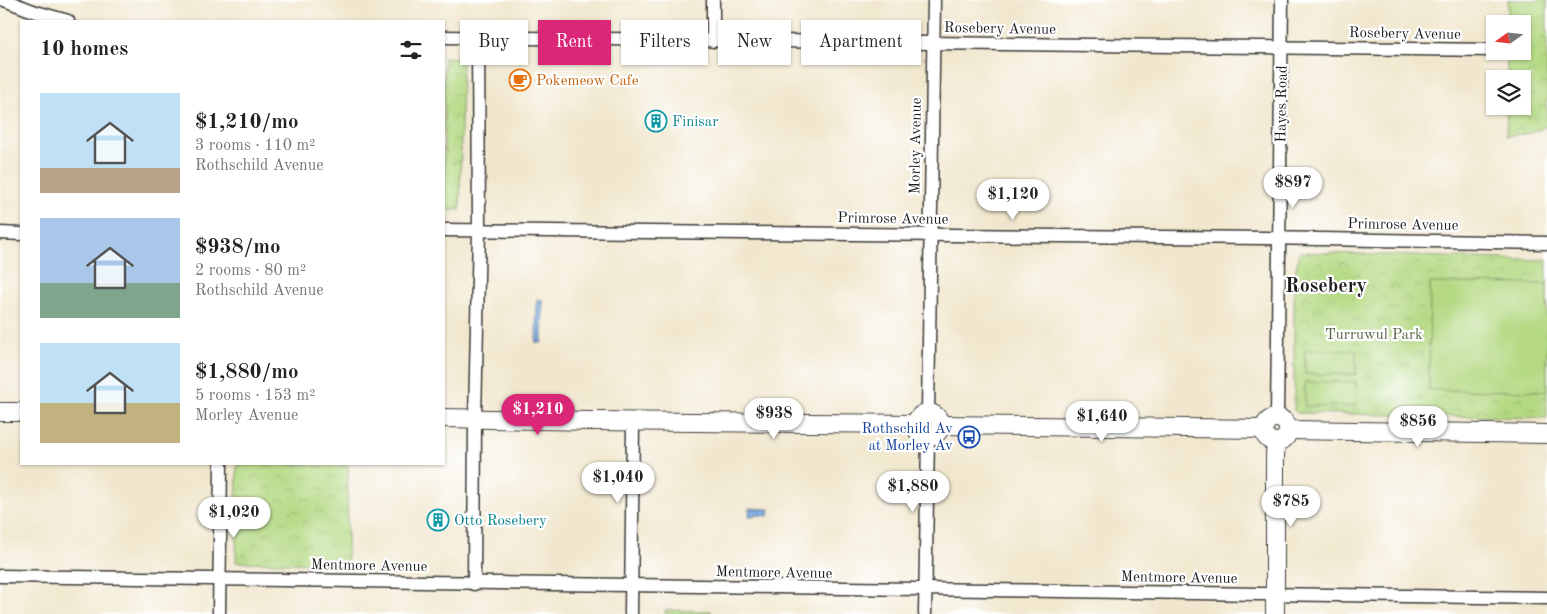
<!DOCTYPE html>
<meta charset="utf-8">
<style>
:root{--surface:#fff;--page:#f6f6f6;--text:#222;--muted:#767676;--accent:#db2777}
body{margin:0;font-family:"Old Standard TT",serif;background:var(--page);color:var(--text);height:100vh;display:flex;flex-direction:column;font-size:19px;white-space:nowrap}
*{box-sizing:border-box;margin:0}
p{font-size:16px;color:var(--muted)}
.icon{flex:none;width:28px;height:28px;fill:none;stroke:currentColor;stroke-width:2;stroke-linecap:round;stroke-linejoin:round}
.map{position:relative;flex:1;overflow:hidden}
.sheet{position:absolute;left:20px;top:20px;width:425px;height:445px;display:flex;flex-direction:column;background:var(--surface);border-radius:0px;box-shadow:0 1px 4px #0004}
.sheet>*{flex:none}
.banner{position:absolute;left:460px;top:20px;width:475px;height:45px;display:flex;gap:10px}
.needle{width:32px;rotate:255deg}
.buttons{position:absolute;left:1486px;top:15px;display:grid;gap:10px}
.buttons a{display:grid;place-items:center;width:45px;height:45px;border-radius:0px;background:var(--surface);box-shadow:0 1px 4px #0004;font-size:25px}
.price{position:absolute;translate:-50% -42px;padding:0 11px;border-radius:18px;background:#fff;color:#222;font-size:16px;line-height:32px;filter:drop-shadow(0 1px 2px #0008)}
.price::after{content:'';position:absolute;left:50%;top:30px;width:15px;height:11px;margin-left:-8px;background:inherit;clip-path:polygon(0 0,100% 0,50% 100%)}
.price.active{background:var(--accent);color:#fff}
ul{padding:0;list-style:none}
li{display:flex;align-items:center;gap:15px;height:125px;padding:0 20px}
li span{display:grid;place-items:center;flex:none;width:140px;height:100px;border-radius:0px;color:#555}
li>.icon{margin-inline-start:auto}
span .icon{width:60px;height:60px;fill:#fffc;stroke-width:1}
li b{font-size:21px}
h2{display:flex;justify-content:space-between;align-items:center;height:60px;padding:0 20px;font-size:21px}
.pill{padding:0 18px;border-radius:0px;background:var(--surface);box-shadow:0 1px 4px #0004;font-size:18px;line-height:45px}
.pill.active{background:var(--accent);color:#fff}
.map>svg:first-child{display:block}
.park{fill:url(#park-crowns);stroke:#687a4f}
.pitch{fill:#b4d982;stroke:#687a4f}
.water{fill:url(#water-rules);stroke:#46607c}
.lines{fill:none;stroke-linecap:round;stroke-linejoin:round}
.street-casing{stroke:#3c3a37;stroke-width:15}
.secondary-casing{stroke:#3c3a37;stroke-width:20}
.street{stroke:#fff;stroke-width:12}
.secondary{stroke:#fff;stroke-width:18}
.labels{text-anchor:middle;stroke-width:4.5;stroke-linejoin:round;paint-order:stroke}
.street-label{font-size:15px;fill:#1c1c1c;stroke:#fff}
.food-label{font-size:15px;fill:#c56008;stroke:#fff;text-anchor:start}
.culture-label{font-size:15px;fill:#0d838f;stroke:#fff;text-anchor:start}
.park-label{font-size:15px;fill:#515e40;stroke:#fff}
.transit-label{font-size:15px;fill:#164399;stroke:#fff;text-anchor:end}
.district-label{font-size:20px;font-weight:bold;fill:#1c1c1c;stroke:#fff}
</style>
<div class="map">
<svg width="1547" height="614" viewBox="0 0 1547 614">
<defs>
<pattern id="park-crowns" width="20" height="18" patternUnits="userSpaceOnUse" patternTransform="scale(1.25)"><rect width="20" height="18" fill="#b4d982"/><path d="M2 6a3 3 0 1 1 6 0M12 15a3 3 0 1 1 6 0" fill="none" stroke="#9aba70"/></pattern>
<pattern id="water-rules" width="6" height="5" patternUnits="userSpaceOnUse" patternTransform="scale(1.25)"><rect width="6" height="5" fill="#71a3dc"/><path d="M0 2.5h6" fill="none" stroke="#5c84b2"/></pattern>
</defs>
<rect width="100%" height="100%" fill="#fff"/>
<filter id="ink" filterUnits="userSpaceOnUse"><feTurbulence type="fractalNoise" baseFrequency=".02" numOctaves="2"/><feDisplacementMap in="SourceGraphic" scale="10" xChannelSelector="R" yChannelSelector="G"/><feConvolveMatrix kernelMatrix="1 2 1 2 8 2 1 2 1" color-interpolation-filters="sRGB"/></filter>
<filter id="wash" filterUnits="userSpaceOnUse"><feTurbulence type="fractalNoise" baseFrequency=".0096" numOctaves="4" result="noise"/><feDisplacementMap in="SourceGraphic" scale="20" xChannelSelector="R" yChannelSelector="G"/><feGaussianBlur stdDeviation="1.12" result="paint"/><feColorMatrix in="noise" values="0 0 0 0 0 0 0 0 0 0 0 0 0 0 0 0 0 1.4 0 .05"/><feComposite in="paint" operator="in"/></filter>
<g filter="url(#wash)">
<rect width="100%" height="100%" fill="#f1e7ce"/>
<g class="park">
<polygon points="1508,0 1547,0 1547,126 1531,133 1506,136 1507,106 1522,106 1522,79 1507,79 1507,51 1522,51 1522,24 1508,24"/>
<polygon points="444,57 462,58 460,210 444,210"/>
<polygon points="1300,252 1529,260 1547,259 1547,418 1297,413 1294,410 1294,277"/>
<polygon points="237,464 348,464 347,564 236,562"/>
</g>
<g class="pitch">
<polygon points="1430,283 1547,284 1547,391 1429,390"/>
<rect x="1305" y="350" width="51" height="24"/>
<rect x="1305" y="382" width="51" height="24"/>
<polygon points="665,610 711,611 711,614 665,614"/>
</g>
<g class="water">
<polygon points="537,299 543,300 542,343 536,343"/>
<polygon points="749,508 770,509 769,516 756,515 754,517 749,516"/>
</g>
</g>
<g filter="url(#ink)">
<g class="lines">
<g class="street-casing">
<g id="street">
<polyline points="4,0 36,12 68,21"/>
<polyline points="444,37 1495,50"/>
<polyline points="713,41 713,0"/>
<polyline points="444,230 1264,238 1547,243"/>
<polyline points="0,233 21,234"/>
<polyline points="928,413 934,0"/>
<polyline points="1277,417 1282,0"/>
<polyline points="0,576 1547,598"/>
<polyline points="474,584 475,419 479,230 478,37"/>
<polyline points="219,614 221,464"/>
<polyline points="631,614 633,422"/>
<polyline points="925,614 928,437"/>
</g>
</g>
<g class="secondary-casing">
<g id="secondary">
<polyline points="0,412 21,412"/>
<circle cx="928" cy="425" r="12"/>
<circle cx="1276" cy="430" r="12"/>
<polyline points="444,418 591,421 916,424"/>
<polyline points="940,425 1264,429"/>
<polyline points="1289,430 1547,434"/>
<polyline points="1275,614 1275,455 1276,442"/>
</g>
</g>
<use href="#street" class="street"/>
<use href="#secondary" class="secondary"/>
</g>
</g>
<defs>
<g id="cafe-ring" transform="scale(1.125)"><circle r="9.5" fill="#fff" stroke="#e8710a" stroke-width="1.5"/><path d="M-5.5-4.5H6V0H3Q3 3.5 0 3.5H-2.5Q-5.5 3.5-5.5 0ZM3-3.2v2h1.7v-2ZM-6 4.5H4V6H-6Z" fill="#e8710a"/></g>
<g id="building-ring" transform="scale(1.125)"><circle r="9.5" fill="#fff" stroke="#0f9aa8" stroke-width="1.5"/><path d="M-4-6H4V6H1V3H-1V6H-4ZM-2.5-4.3h1.7v1.8h-1.7ZM.8-4.3h1.7v1.8H.8ZM-2.5-1h1.7V.8h-1.7ZM.8-1h1.7V.8H.8Z" fill="#0f9aa8"/></g>
<g id="bus-ring" transform="scale(1.125)"><circle r="9.5" fill="#fff" stroke="#1a4fb4" stroke-width="1.5"/><path d="M-5-6H5V4H4V6H2V4H-2V6H-4V4H-5ZM-3.5-4V0h7V-4ZM-3.5 1.2v1.5H-2V1.2ZM2 1.2v1.5H3.5V1.2Z" fill="#1a4fb4"/></g>
</defs>
<g fill-rule="evenodd">
<use href="#cafe-ring" x="520" y="80"/>
<use href="#building-ring" x="656" y="121"/>
<use href="#bus-ring" x="969" y="437"/>
<use href="#building-ring" x="438" y="520"/>
</g>
<g class="labels">
<g class="street-label">
<text transform="translate(1000 28) rotate(1)" y="5">Rosebery Avenue</text>
<text transform="translate(1405 33) rotate(1)" y="5">Rosebery Avenue</text>
<text transform="translate(1281 104) rotate(-89)" y="5">Hayes Road</text>
<text transform="translate(915 146) rotate(-89)" y="5">Morley Avenue</text>
<text transform="translate(893 218) rotate(1)" y="5">Primrose Avenue</text>
<text transform="translate(1403 224) rotate(1)" y="5">Primrose Avenue</text>
<text transform="translate(369 565) rotate(1)" y="5">Mentmore Avenue</text>
<text transform="translate(774 572) rotate(1)" y="5">Mentmore Avenue</text>
<text transform="translate(1179 577) rotate(1)" y="5">Mentmore Avenue</text>
</g>
<g class="food-label">
<text x="536" y="85">Pokemeow Cafe</text>
</g>
<g class="culture-label">
<text x="672" y="126">Finisar</text>
<text x="454" y="525">Otto Rosebery</text>
</g>
<g class="park-label">
<text x="1374" y="339">Turruwul Park</text>
</g>
<g class="transit-label">
<text x="953" y="433">Rothschild Av<tspan x="953" dy="17">at Morley Av</tspan></text>
</g>
<g class="district-label">
<text x="1326" y="292">Rosebery</text>
</g>
</g>
</svg>
<div class="buttons">
<a><svg class="needle" viewBox="-14 -14 28 28"><path d="M0-13l5 13h-10z" fill="#e53935"/><path d="M0 13l5-13h-10z" fill="#767676"/></svg></a>
<a><svg class="icon" aria-label="layers" viewBox="0 0 24 24"><path d="M12 4l9 5-9 5-9-5zM3 14l9 5 9-5"/></svg></a>
</div>
<b class="price" style="left:1293px;top:209px">$897</b>
<b class="price" style="left:1013px;top:221px">$1,120</b>
<b class="price active" style="left:538px;top:436px">$1,210</b>
<b class="price" style="left:774px;top:440px">$938</b>
<b class="price" style="left:1102px;top:443px">$1,640</b>
<b class="price" style="left:1418px;top:448px">$856</b>
<b class="price" style="left:618px;top:504px">$1,040</b>
<b class="price" style="left:913px;top:513px">$1,880</b>
<b class="price" style="left:1291px;top:528px">$785</b>
<b class="price" style="left:234px;top:539px">$1,020</b>
<div class="banner">
<a class="pill">Buy</a>
<a class="pill active">Rent</a>
<a class="pill">Filters</a>
<a class="pill">New</a>
<a class="pill">Apartment</a>
</div>
<section class="sheet">
<h2>10 homes<svg class="icon" aria-label="filters" viewBox="0 0 24 24"><path d="M4 7h16M4 17h16"/><circle cx="9" cy="7" r="2"/><circle cx="15" cy="17" r="2"/></svg></h2>
<ul>
<li><span style="background:linear-gradient(#bfe0f5 75%,#b9a48a 0)"><svg class="icon" aria-label="home" viewBox="0 0 24 24"><path d="M3 11l9-7 9 7M6 9v11h12V9"/></svg></span><div><b>$1,210/mo</b><p>3 rooms · 110 m²</p><p>Rothschild Avenue</p></div></li>
<li><span style="background:linear-gradient(#a9c7e8 65%,#7fa58c 0)"><svg class="icon" aria-label="home" viewBox="0 0 24 24"><path d="M3 11l9-7 9 7M6 9v11h12V9"/></svg></span><div><b>$938/mo</b><p>2 rooms · 80 m²</p><p>Rothschild Avenue</p></div></li>
<li><span style="background:linear-gradient(#bfe0f5 60%,#c2b280 0)"><svg class="icon" aria-label="home" viewBox="0 0 24 24"><path d="M3 11l9-7 9 7M6 9v11h12V9"/></svg></span><div><b>$1,880/mo</b><p>5 rooms · 153 m²</p><p>Morley Avenue</p></div></li>
</ul>
</section>
</div>
